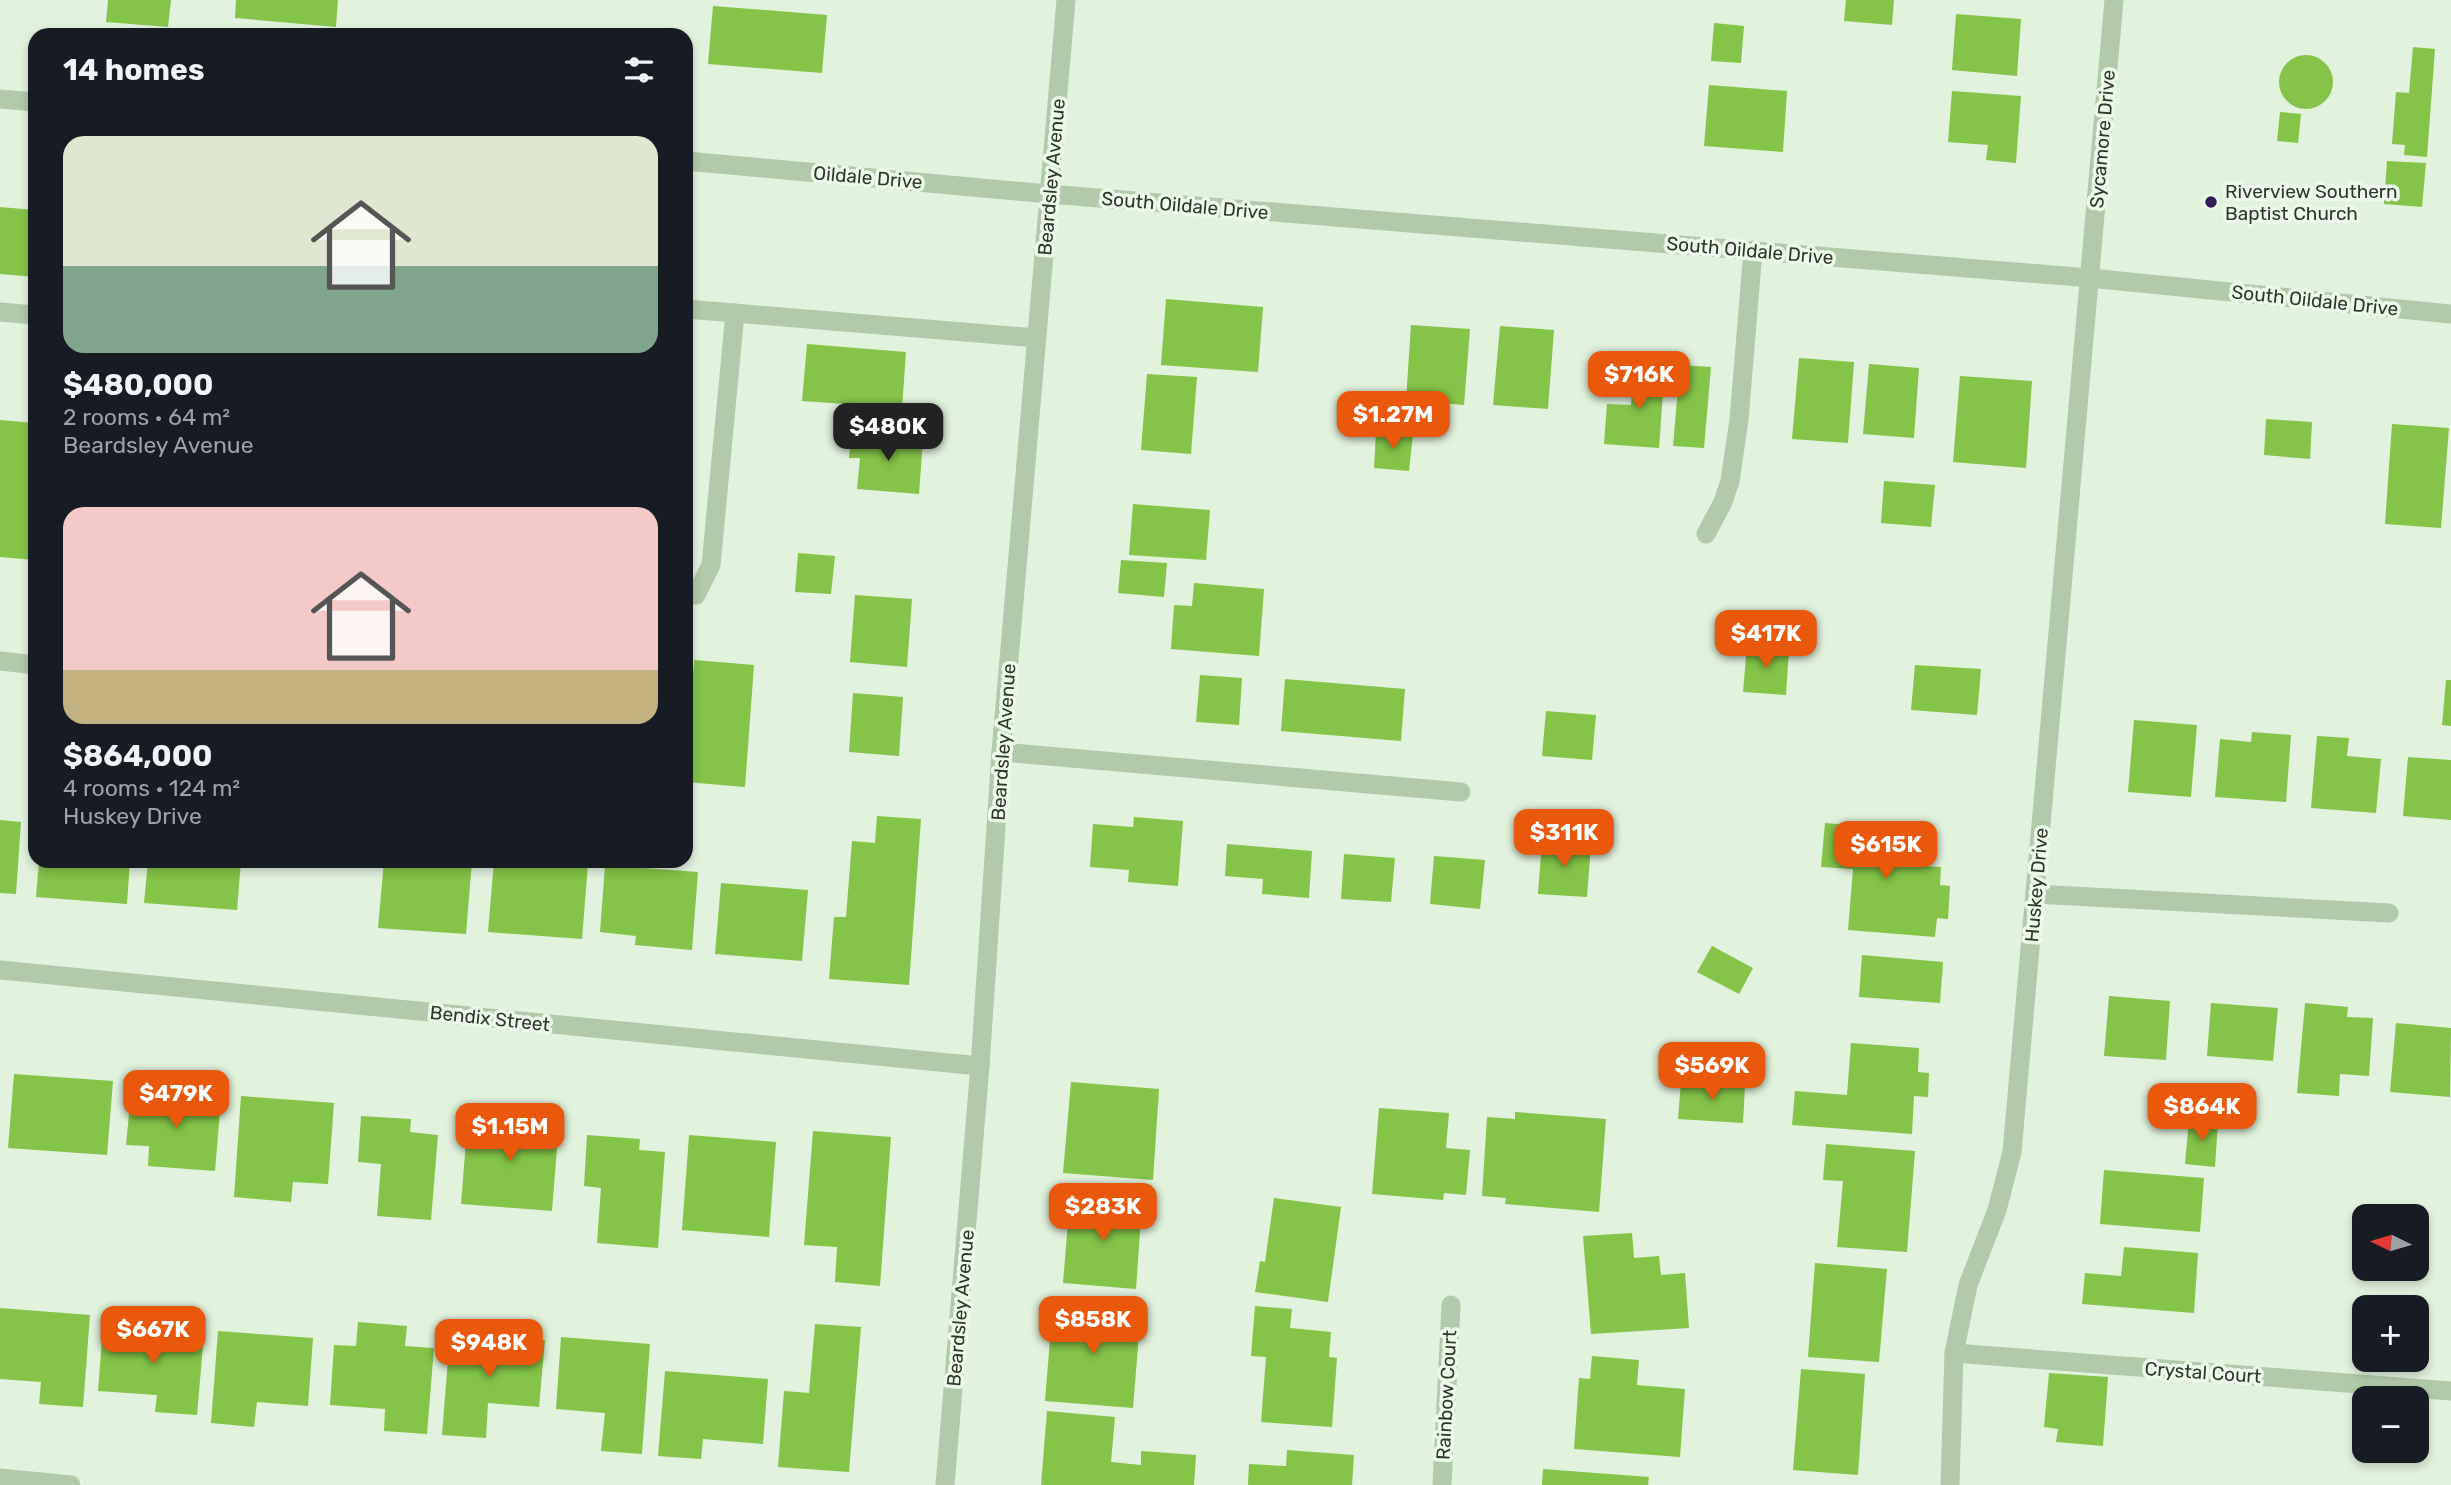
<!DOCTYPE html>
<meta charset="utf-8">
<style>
:root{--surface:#171b24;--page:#242831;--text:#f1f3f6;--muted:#9ea1a6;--accent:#ea580c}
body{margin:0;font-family:Rubik,sans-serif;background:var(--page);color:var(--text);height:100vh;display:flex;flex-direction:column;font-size:26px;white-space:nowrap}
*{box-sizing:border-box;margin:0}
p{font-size:23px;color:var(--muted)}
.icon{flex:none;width:38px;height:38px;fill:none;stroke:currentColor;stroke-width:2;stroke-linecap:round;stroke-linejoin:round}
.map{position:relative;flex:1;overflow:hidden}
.details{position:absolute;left:28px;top:28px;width:665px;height:840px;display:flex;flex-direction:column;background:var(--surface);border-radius:21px;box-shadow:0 4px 10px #0003}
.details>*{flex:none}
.needle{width:46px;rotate:275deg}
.tools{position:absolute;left:2352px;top:1204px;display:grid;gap:14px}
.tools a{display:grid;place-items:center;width:77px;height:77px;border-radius:14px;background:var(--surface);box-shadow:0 4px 10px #0003;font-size:35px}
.price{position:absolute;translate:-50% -60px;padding:0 16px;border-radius:14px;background:var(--accent);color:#fff;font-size:23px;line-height:46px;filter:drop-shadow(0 2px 4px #0008)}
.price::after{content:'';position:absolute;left:50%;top:42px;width:21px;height:16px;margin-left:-10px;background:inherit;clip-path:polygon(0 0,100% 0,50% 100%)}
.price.on{background:#222;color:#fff}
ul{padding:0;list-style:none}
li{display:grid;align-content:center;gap:14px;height:371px;padding:0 35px}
li span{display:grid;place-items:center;height:217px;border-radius:21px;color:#555}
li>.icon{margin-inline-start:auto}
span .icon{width:126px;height:126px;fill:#fffc;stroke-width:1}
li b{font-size:30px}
h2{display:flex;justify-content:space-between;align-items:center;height:84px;padding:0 35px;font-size:30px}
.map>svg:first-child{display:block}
.building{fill:#84c448}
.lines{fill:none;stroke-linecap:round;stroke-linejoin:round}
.service{stroke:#b1caa9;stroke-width:19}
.minor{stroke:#b1caa9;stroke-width:19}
.tertiary{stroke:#b1caa9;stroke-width:19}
.poi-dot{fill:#321e58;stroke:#ecfae9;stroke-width:2.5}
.labels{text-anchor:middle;stroke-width:7;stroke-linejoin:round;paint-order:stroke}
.street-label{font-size:19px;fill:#2e3729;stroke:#ecfae9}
.poi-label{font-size:19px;fill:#2e3729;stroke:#ecfae9;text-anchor:start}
</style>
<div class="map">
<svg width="2451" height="1485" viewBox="0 0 2451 1485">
<rect width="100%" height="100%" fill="#e1f2dd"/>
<g class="building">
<polygon points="108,0 171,0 168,27 106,22"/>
<polygon points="236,0 338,0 336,27 235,18"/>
<polygon points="1846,0 1894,0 1892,25 1844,21"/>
<polygon points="713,6 827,15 822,73 708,64"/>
<polygon points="1956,14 2021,19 2017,76 1952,70"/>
<polygon points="1714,23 1744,26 1741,63 1711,61"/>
<polygon points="2413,47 2435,49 2427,157 2404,155 2405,145 2392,144 2396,92 2409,93"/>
<circle cx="2306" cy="82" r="27"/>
<polygon points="1709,85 1787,91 1783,152 1704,146"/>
<polygon points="1952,91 2021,96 2016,163 1986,160 1988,145 1948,142"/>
<polygon points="2280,112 2301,114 2298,143 2277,141"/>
<polygon points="2387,161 2426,163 2422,207 2384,204"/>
<polygon points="0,207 35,210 35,277 0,274"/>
<polygon points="1166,299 1263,307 1258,372 1161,365"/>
<polygon points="1411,325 1470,329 1464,405 1406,400"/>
<polygon points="1500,326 1554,330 1548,409 1493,405"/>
<polygon points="807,344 906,352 902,408 802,401"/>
<polygon points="1799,358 1854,362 1848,443 1792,439"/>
<polygon points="1635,362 1665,365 1659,448 1604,444 1607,404 1631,405"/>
<polygon points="1869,364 1919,368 1914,438 1863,434"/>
<polygon points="1680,365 1711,367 1704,448 1673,446"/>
<polygon points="1147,374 1197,377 1191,454 1141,450"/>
<polygon points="1960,376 2032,381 2026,468 1953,462"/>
<polygon points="2266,419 2312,422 2310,459 2264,455"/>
<polygon points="0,420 35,423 35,560 0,557"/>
<polygon points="2392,424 2449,428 2441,528 2385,524"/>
<polygon points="1376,432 1413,434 1409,471 1374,468"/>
<polygon points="851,433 923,439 919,494 857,489 860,458 849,458"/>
<polygon points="1884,481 1935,485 1931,527 1881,523"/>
<polygon points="1133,504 1210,510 1206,560 1129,555"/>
<polygon points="798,553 835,556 831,594 795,592"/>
<polygon points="1121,560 1167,563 1164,597 1118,593"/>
<polygon points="1194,583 1264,589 1259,656 1171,649 1174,605 1192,606"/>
<polygon points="855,595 912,599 907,667 850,662"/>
<polygon points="1747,645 1789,649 1786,695 1743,692"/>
<polygon points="694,660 754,665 745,787 686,782"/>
<polygon points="1915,665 1981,669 1977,715 1911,710"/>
<polygon points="1200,675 1242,678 1239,725 1196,722"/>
<polygon points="1285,679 1405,689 1401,741 1281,731"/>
<polygon points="2446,680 2451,680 2451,726 2442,725"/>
<polygon points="853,693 903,697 899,756 849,752"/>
<polygon points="1546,711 1596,715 1592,760 1542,756"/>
<polygon points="2134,720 2197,725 2191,797 2128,792"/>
<polygon points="2252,732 2291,735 2286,802 2215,797 2220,739 2251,742"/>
<polygon points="2317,736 2349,738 2347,756 2381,759 2376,813 2311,808"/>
<polygon points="2408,757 2451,760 2451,820 2403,816"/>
<polygon points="877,816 921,819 909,985 829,979 834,917 846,917 852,841 875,843"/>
<polygon points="1134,817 1183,821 1178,886 1128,882 1129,870 1090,867 1093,824 1133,827"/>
<polygon points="0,820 21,822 16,894 0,893"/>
<polygon points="1825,823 1913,830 1909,865 1941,867 1940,885 1950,886 1948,919 1937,918 1935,937 1848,930 1853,869 1821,867"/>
<polygon points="1542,841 1591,845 1587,897 1538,894"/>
<polygon points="1227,844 1312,851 1309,898 1262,894 1263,879 1225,876"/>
<polygon points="1344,854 1395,858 1391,902 1341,899"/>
<polygon points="1434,856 1485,860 1480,909 1430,904"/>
<polygon points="39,861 130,861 127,904 36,897"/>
<polygon points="148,861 241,861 237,910 144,903"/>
<polygon points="384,861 472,861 466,934 378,928"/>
<polygon points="494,861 588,864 582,939 488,932"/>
<polygon points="605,865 698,872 692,950 635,945 636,936 600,932"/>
<polygon points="721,883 808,890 802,961 715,954"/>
<polygon points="1712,946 1753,968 1739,994 1697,972"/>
<polygon points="1862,955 1943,962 1940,1003 1859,997"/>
<polygon points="2109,996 2170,1001 2166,1060 2104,1056"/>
<polygon points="2211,1003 2278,1008 2273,1061 2207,1056"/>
<polygon points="2305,1003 2348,1007 2347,1017 2373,1018 2369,1076 2340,1074 2339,1096 2297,1093"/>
<polygon points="2396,1023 2451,1028 2450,1097 2390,1092"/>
<polygon points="1851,1043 1919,1048 1918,1072 1929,1073 1928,1097 1914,1096 1912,1134 1792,1125 1795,1091 1847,1095"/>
<polygon points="14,1074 113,1081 107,1155 8,1148"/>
<polygon points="1681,1081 1745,1086 1743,1123 1678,1119"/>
<polygon points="1071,1082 1159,1089 1153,1180 1063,1173"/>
<polygon points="131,1093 221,1099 215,1171 148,1166 149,1146 126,1145"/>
<polygon points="241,1096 334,1103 328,1184 293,1182 291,1202 234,1197"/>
<polygon points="1379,1108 1449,1113 1446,1148 1470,1150 1466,1195 1444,1193 1443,1200 1372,1194"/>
<polygon points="1515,1112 1606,1119 1599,1212 1505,1204 1506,1198 1482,1196 1487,1117 1515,1119"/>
<polygon points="361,1116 411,1119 410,1132 438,1135 431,1220 377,1216 381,1164 358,1162"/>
<polygon points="468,1116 559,1123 552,1211 461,1204"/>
<polygon points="2189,1120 2218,1122 2215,1167 2185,1164"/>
<polygon points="813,1131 891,1137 880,1286 835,1282 837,1247 804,1245"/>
<polygon points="587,1135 640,1139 639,1150 665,1152 658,1248 597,1243 601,1188 584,1186"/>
<polygon points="689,1135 776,1142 769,1237 682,1230"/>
<polygon points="1826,1144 1915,1151 1907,1252 1837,1247 1843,1181 1823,1180"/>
<polygon points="2104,1170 2204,1178 2200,1232 2100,1224"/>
<polygon points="1070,1197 1142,1203 1136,1289 1063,1283"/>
<polygon points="1274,1198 1341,1207 1328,1302 1255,1292 1260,1261 1265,1262"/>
<polygon points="1632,1233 1634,1258 1659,1256 1661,1275 1685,1273 1689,1328 1591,1334 1583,1236"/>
<polygon points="2124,1247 2198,1253 2194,1313 2082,1304 2085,1273 2121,1276"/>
<polygon points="1815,1263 1887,1269 1879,1362 1808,1357"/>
<polygon points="1053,1303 1141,1310 1133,1408 1045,1401"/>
<polygon points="1255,1306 1292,1309 1290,1328 1331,1332 1329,1357 1337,1358 1332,1427 1261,1422 1266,1357 1251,1356"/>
<polygon points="0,1308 90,1315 83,1407 39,1404 41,1382 0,1379"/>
<polygon points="358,1322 407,1326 405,1346 434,1348 427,1434 384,1431 385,1409 330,1405 334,1345 356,1346"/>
<polygon points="815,1324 861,1327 849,1472 778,1467 784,1391 809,1393"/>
<polygon points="103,1326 204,1334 197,1415 155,1412 157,1395 98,1391"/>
<polygon points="218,1331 313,1338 308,1406 257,1402 254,1427 211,1423"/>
<polygon points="450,1333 545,1340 539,1407 488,1403 486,1438 442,1435"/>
<polygon points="561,1337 650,1344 642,1454 601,1451 605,1413 556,1409"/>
<polygon points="1592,1356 1639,1360 1637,1385 1685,1389 1680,1457 1574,1449 1579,1378 1590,1379"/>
<polygon points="1801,1369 1865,1374 1858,1475 1793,1470"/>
<polygon points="665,1371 768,1379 763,1444 703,1439 701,1459 658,1456"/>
<polygon points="2049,1373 2108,1377 2103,1446 2056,1442 2058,1429 2044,1427"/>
<polygon points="1047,1411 1115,1417 1111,1462 1141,1465 1141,1451 1196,1455 1194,1485 1041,1485"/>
<polygon points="1287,1450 1354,1455 1352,1485 1248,1485 1249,1464 1286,1466"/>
<polygon points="1543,1469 1649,1477 1648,1485 1542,1485"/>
</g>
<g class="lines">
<g class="service">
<polyline points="686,309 1037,338"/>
<polyline points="0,312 35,315"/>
<polyline points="1706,534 1723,502 1730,481 1739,420 1753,250"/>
<polyline points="686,595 696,595 711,565 735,313"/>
<polyline points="0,661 35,665"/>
<polyline points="1001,752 1461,792"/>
<polyline points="2035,894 2389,913"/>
</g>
<g class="minor">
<polyline points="1049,194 2090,278 2451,314"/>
<polyline points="0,970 980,1066"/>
<polyline points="1954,1353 2451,1391"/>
<polyline points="0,1478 71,1485"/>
<polyline points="945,1485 980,1066 1001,752 1066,0"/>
<polyline points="1442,1485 1451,1305"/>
<polyline points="1950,1485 1954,1353 1968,1285 1997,1210 2012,1152 2114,0"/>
</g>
<g class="tertiary">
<polyline points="0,99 35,102"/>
<polyline points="686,161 1049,194"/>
</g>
</g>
<circle class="poi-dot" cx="2211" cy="202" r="7"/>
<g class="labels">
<g class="street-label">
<text transform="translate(2102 139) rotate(-85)" y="7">Sycamore Drive</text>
<text transform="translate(868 177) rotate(5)" y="7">Oildale Drive</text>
<text transform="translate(1051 177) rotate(-85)" y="7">Beardsley Avenue</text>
<text transform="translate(1185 205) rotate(5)" y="7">South Oildale Drive</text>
<text transform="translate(1750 250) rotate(5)" y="7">South Oildale Drive</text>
<text transform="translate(2315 300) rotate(6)" y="7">South Oildale Drive</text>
<text transform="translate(1003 742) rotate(-86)" y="7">Beardsley Avenue</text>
<text transform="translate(2036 885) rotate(-85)" y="7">Huskey Drive</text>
<text transform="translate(490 1018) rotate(6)" y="7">Bendix Street</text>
<text transform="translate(960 1308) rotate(-85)" y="7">Beardsley Avenue</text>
<text transform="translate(2203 1372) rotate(4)" y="7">Crystal Court</text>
<text transform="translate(1446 1395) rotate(-87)" y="7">Rainbow Court</text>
</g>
<g class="poi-label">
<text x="2225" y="198">Riverview Southern<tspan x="2225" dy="22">Baptist Church</tspan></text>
</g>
</g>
</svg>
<div class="tools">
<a><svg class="needle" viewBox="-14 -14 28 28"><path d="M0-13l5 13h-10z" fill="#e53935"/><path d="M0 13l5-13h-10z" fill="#9ea1a6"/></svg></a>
<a>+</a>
<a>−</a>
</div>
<b class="price" style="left:1639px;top:411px">$716K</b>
<b class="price" style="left:1393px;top:451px">$1.27M</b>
<b class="price on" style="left:888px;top:463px">$480K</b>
<b class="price" style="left:1766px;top:670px">$417K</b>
<b class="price" style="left:1564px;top:869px">$311K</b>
<b class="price" style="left:1886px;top:881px">$615K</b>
<b class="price" style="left:1712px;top:1102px">$569K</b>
<b class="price" style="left:176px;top:1130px">$479K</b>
<b class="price" style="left:2202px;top:1143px">$864K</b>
<b class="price" style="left:510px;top:1163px">$1.15M</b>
<b class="price" style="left:1103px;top:1243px">$283K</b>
<b class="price" style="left:1093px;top:1356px">$858K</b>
<b class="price" style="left:153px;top:1366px">$667K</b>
<b class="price" style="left:489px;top:1379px">$948K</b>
<section class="details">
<h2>14 homes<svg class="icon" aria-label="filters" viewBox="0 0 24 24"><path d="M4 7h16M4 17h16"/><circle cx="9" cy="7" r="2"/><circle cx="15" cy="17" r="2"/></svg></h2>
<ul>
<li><span style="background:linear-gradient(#dfe7d0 60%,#7fa58c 0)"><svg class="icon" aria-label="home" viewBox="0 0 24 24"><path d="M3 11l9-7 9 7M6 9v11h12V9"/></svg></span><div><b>$480,000</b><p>2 rooms · 64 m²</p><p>Beardsley Avenue</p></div></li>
<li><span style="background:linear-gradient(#f6c9c9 75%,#c2b280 0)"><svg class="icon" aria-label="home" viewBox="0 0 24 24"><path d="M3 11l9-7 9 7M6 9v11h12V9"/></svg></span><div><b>$864,000</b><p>4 rooms · 124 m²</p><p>Huskey Drive</p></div></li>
</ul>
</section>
</div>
